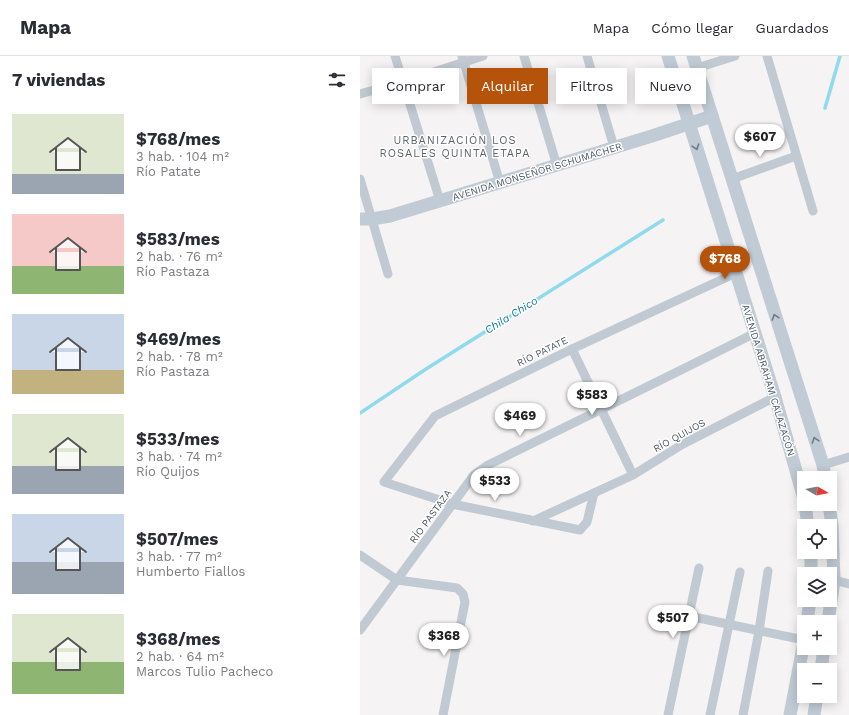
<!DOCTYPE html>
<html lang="es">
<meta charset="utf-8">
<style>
:root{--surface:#fff;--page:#f7f7f7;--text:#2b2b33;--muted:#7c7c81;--line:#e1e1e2;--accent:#b45309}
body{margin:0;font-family:"Work Sans",sans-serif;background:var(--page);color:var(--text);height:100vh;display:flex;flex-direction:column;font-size:15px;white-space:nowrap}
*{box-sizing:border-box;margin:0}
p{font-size:13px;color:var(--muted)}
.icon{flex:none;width:22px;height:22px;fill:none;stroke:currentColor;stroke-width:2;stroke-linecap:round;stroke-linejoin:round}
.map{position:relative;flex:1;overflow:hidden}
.drawer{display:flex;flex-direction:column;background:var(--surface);width:360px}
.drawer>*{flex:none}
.banner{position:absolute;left:12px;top:12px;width:380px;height:36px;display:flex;gap:8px}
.needle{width:26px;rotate:99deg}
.fabs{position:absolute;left:437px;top:415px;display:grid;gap:8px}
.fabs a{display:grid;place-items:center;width:40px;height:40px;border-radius:0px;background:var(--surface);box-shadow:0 2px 10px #0003;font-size:20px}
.price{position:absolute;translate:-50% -34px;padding:0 9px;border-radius:14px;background:#fff;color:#222;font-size:13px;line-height:26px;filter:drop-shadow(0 1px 2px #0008)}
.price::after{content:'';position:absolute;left:50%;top:24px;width:12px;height:9px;margin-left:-6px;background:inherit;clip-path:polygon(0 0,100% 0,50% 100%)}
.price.active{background:var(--accent);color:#fff}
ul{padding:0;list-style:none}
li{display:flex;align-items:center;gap:12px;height:100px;padding:0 12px}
li span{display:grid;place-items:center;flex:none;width:112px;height:80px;border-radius:0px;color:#555}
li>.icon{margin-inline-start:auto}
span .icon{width:48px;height:48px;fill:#fffc;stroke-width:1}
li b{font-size:17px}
h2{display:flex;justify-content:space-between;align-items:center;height:48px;padding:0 12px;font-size:17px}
.pill{padding:0 14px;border-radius:0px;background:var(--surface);box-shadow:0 2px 10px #0003;font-size:14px;line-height:36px}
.pill.active{background:var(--accent);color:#fff}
header{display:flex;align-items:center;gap:24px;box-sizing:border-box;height:56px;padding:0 20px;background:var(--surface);border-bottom:1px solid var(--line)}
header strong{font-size:19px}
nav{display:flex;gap:22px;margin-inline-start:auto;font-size:14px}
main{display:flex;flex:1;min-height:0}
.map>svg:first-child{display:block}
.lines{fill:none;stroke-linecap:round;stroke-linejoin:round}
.stream{stroke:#90daee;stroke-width:3.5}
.street{stroke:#c1cad2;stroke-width:9}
.secondary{stroke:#c1cbd6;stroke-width:13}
.oneway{stroke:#6e7984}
.labels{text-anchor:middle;stroke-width:3;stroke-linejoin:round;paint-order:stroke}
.street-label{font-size:10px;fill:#4a5661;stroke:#fff}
.neighbourhood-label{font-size:11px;letter-spacing:1px;fill:#5f6368;stroke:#fff}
.water-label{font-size:11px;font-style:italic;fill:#0c7c9b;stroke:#fff}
</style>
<header>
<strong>Mapa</strong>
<nav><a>Mapa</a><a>Cómo llegar</a><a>Guardados</a></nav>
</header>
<main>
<section class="drawer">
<h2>7 viviendas<svg class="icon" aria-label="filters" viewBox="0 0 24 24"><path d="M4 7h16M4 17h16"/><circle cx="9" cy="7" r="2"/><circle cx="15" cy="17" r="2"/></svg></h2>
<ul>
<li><span style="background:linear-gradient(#dfe7d0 75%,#9aa5b1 0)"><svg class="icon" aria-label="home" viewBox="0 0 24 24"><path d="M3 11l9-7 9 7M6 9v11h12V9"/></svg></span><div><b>$768/mes</b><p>3 hab. · 104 m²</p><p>Río Patate</p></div></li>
<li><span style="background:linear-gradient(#f6c9c9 65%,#8fb573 0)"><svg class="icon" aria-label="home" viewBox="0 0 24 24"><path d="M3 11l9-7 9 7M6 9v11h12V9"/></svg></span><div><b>$583/mes</b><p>2 hab. · 76 m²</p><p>Río Pastaza</p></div></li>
<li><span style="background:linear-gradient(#c9d6e8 70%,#c2b280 0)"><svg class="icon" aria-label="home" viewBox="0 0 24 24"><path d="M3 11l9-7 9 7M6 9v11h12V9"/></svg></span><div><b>$469/mes</b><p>2 hab. · 78 m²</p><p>Río Pastaza</p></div></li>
<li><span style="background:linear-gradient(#dfe7d0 65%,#9aa5b1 0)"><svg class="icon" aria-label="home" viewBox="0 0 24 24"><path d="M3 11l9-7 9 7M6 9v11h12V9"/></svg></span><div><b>$533/mes</b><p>3 hab. · 74 m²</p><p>Río Quijos</p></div></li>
<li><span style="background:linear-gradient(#c9d6e8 60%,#9aa5b1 0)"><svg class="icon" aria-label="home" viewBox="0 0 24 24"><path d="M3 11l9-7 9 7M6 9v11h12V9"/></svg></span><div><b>$507/mes</b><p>3 hab. · 77 m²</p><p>Humberto Fiallos</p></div></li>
<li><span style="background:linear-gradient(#dfe7d0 60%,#8fb573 0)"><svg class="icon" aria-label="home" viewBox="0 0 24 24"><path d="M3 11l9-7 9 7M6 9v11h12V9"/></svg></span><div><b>$368/mes</b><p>2 hab. · 64 m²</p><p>Marcos Tulio Pacheco</p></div></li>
</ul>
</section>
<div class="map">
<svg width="489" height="659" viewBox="0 0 489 659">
<rect width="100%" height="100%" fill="#f5f3f3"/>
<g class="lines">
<g class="stream">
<polyline points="465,52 480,0"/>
<polyline points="0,357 66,313 303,164"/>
</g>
<g class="street">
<polyline points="35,0 80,145"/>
<polyline points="102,0 140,127"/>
<polyline points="164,0 197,110"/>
<polyline points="227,0 254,91"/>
<polyline points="407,0 453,155"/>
<polyline points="337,12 375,0"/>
<polyline points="0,38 43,26 123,0"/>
<polyline points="0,123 28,218"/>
<polyline points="372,123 436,100"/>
<polyline points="212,293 273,419"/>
<polyline points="463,409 489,401"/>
<polyline points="234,437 227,466 220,474 92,448 24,426 75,360 212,293 376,217"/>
<polyline points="173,465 273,419 323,388 415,341"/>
<polyline points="0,499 37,524 97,532 103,538 105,546 83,659"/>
<polyline points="474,524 489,528"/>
<polyline points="329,560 444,584"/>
<path d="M0,574l114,-155 14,-10c89,-44 178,-87 267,-132"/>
<polyline points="308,659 339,512"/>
<polyline points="350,659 380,516"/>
<polyline points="383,659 399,575 408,515"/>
</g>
<g class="secondary">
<polyline points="308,0 415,341 444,443"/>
<polyline points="333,0 463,409 465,422"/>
<polyline points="0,163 12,163 30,160 292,80 352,60"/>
<polyline points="445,448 448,470"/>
<polyline points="451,518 451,496"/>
<polyline points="447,566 450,544"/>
<polyline points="468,566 474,524 472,469 469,448"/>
<polyline points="461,614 464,592"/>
<polyline points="430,659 444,586"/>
<polyline points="454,659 457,640"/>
</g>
</g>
<defs><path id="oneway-chevron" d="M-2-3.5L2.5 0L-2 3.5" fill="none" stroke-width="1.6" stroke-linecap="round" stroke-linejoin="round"/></defs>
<g class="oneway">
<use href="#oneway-chevron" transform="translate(336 91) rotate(73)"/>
<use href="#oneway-chevron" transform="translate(415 261) rotate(-108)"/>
<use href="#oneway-chevron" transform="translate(455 384) rotate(-108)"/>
</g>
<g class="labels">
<g class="street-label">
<text transform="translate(177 115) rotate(-17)" y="4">AVENIDA MONSEÑOR SCHUMACHER</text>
<text transform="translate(182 295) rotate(-26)" y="4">RÍO PATATE</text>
<text transform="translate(409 324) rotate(73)" y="4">AVENIDA ABRAHAM CALAZACÓN</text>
<text transform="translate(319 379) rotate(-29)" y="4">RÍO QUIJOS</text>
<text transform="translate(70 460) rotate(-54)" y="4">RÍO PASTAZA</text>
</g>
<g class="neighbourhood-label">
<text x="95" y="88">URBANIZACIÓN LOS<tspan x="95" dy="13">ROSALES QUINTA ETAPA</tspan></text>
</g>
<g class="water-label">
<text transform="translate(151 259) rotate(-32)" y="4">Chila Chico</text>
</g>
</g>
</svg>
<div class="fabs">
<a><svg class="needle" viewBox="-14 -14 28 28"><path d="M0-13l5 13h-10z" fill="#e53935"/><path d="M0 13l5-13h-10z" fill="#7c7c81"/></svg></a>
<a><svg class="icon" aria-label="locate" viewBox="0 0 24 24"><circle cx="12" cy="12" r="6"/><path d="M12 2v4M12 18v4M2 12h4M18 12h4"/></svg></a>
<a><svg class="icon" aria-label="layers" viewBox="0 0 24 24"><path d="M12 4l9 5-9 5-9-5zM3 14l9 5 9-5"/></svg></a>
<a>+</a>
<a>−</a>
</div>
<b class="price" style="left:400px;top:102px">$607</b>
<b class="price active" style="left:365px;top:224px">$768</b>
<b class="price" style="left:232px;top:360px">$583</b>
<b class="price" style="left:160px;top:381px">$469</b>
<b class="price" style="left:135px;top:446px">$533</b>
<b class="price" style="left:313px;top:583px">$507</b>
<b class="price" style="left:84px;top:601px">$368</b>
<div class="banner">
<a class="pill">Comprar</a>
<a class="pill active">Alquilar</a>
<a class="pill">Filtros</a>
<a class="pill">Nuevo</a>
</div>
</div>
</main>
